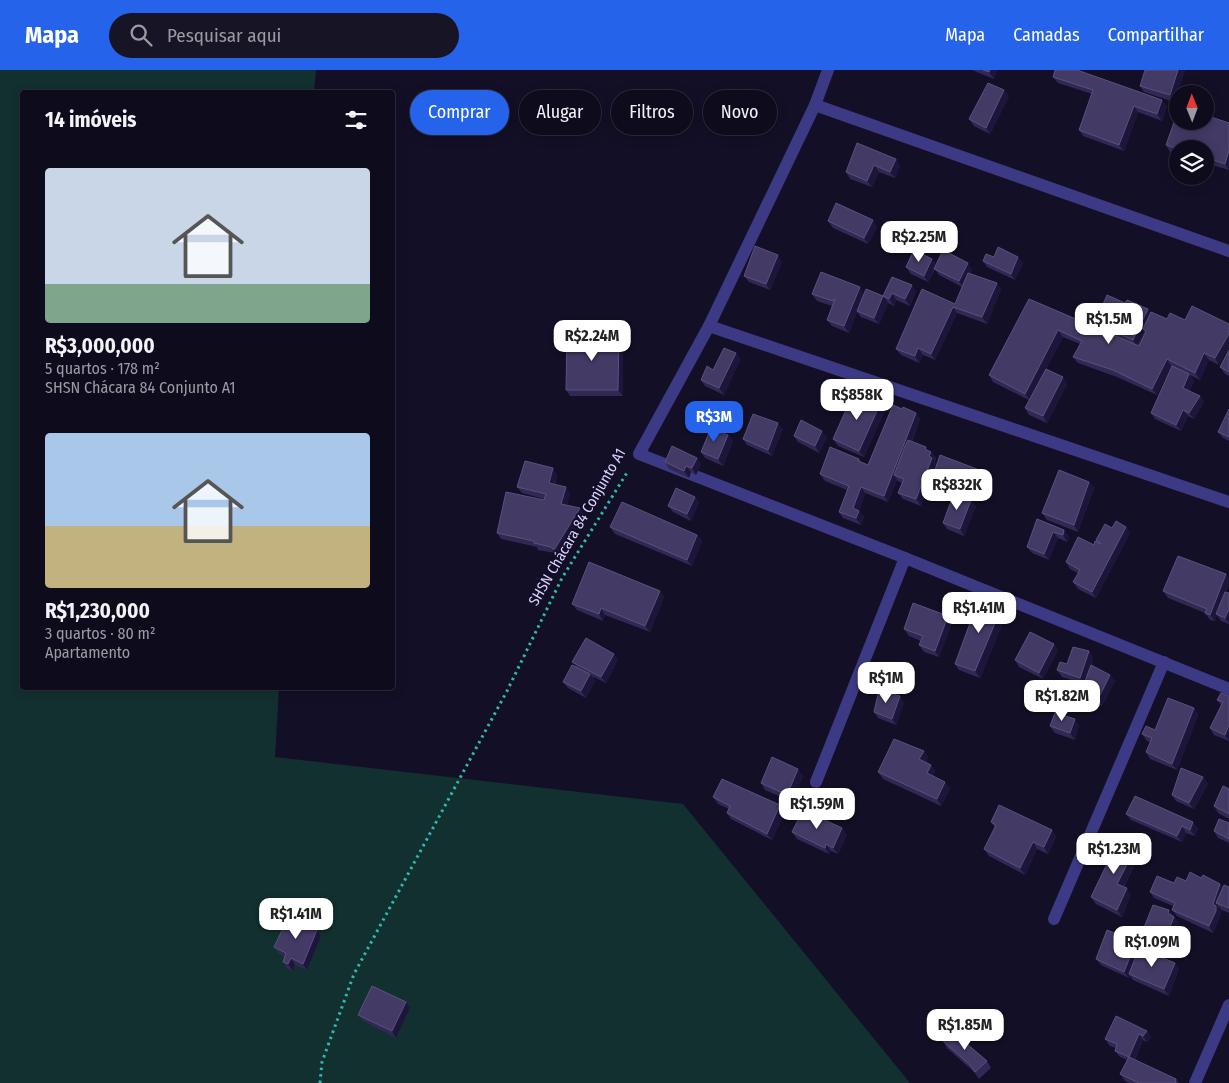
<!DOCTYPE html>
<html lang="pt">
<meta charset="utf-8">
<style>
:root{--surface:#0e0b1c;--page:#171425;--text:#f1f3f6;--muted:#9b9ba3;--line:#2e2b3b;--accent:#2563eb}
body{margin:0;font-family:"Fira Sans Condensed",sans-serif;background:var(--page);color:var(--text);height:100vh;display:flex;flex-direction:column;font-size:19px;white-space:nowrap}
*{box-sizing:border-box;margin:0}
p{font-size:16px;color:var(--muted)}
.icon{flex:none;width:28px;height:28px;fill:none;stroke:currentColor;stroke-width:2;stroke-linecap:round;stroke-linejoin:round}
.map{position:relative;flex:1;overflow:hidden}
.drawer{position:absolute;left:20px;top:20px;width:375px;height:600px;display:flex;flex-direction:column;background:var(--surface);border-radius:5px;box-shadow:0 2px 12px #0003,0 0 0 1px var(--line)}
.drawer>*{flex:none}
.hud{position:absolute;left:410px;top:20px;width:475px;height:45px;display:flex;gap:10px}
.needle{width:32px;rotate:359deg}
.controls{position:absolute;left:1169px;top:15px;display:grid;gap:10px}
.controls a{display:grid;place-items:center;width:45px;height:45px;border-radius:50%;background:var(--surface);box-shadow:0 2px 12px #0003,0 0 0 1px var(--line);font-size:25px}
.price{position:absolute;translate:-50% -42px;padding:0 11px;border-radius:10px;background:#fff;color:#222;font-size:16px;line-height:32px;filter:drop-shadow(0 1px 2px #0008)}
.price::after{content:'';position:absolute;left:50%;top:30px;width:15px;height:11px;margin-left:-8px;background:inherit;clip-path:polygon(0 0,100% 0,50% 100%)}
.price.active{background:var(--accent);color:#fff}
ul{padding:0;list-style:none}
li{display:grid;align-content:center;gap:10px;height:265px;padding:0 25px}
li span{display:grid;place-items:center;height:155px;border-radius:5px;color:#555}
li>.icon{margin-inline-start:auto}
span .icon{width:90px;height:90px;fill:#fffc;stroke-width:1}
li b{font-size:21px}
h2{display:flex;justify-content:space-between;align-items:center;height:60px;padding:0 25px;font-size:21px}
.tag{padding:0 18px;border-radius:22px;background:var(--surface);box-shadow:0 2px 12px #0003,0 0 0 1px var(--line);font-size:18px;line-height:45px}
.tag.active{background:var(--accent);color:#fff}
header{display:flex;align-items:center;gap:30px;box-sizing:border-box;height:70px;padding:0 25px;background:var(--accent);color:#fff}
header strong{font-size:24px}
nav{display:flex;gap:28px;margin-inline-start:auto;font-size:18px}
.search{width:350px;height:45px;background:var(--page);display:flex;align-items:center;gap:12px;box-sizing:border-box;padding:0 18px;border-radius:28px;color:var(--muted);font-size:19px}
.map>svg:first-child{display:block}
.green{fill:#12302f}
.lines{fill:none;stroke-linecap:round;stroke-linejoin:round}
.path{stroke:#2fb8b0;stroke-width:3;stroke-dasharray:2.5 4;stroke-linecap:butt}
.minor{stroke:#3d3a85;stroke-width:12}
.wall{fill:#312854;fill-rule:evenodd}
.shaded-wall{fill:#1d163a}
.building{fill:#433a66;stroke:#5a527e}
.labels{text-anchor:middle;stroke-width:4;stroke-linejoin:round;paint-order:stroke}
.street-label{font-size:15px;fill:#d9d4ff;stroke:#130f26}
</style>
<header>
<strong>Mapa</strong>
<div class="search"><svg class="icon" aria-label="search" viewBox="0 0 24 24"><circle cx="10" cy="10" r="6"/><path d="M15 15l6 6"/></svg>Pesquisar aqui</div>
<nav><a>Mapa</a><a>Camadas</a><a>Compartilhar</a></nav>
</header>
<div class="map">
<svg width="1229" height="1013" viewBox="0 0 1229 1013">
<rect width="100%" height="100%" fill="#130f26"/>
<polygon class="green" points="0,0 316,0 314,22 22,22 22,618 279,618 275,687 683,734 910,1013 0,1013"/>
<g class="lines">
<polyline class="path" points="320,1013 322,992 354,904 507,621 562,508 628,401"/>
<g class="minor">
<polyline points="828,0 815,35 709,256 639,384 905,488 1229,619"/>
<polyline points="815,35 1229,181"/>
<polyline points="709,256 1229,432"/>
<polyline points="816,712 905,488"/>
<polyline points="1054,849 1164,592"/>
<polyline points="1195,1013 1229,935"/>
</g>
</g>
<g class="wall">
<polygon points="972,0 997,0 994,9"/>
<polygon points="1145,0 1185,0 1174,32 1144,22 1140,16"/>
<polygon points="1053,7 1167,36 1162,51 1138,42 1124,81 1083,66 1079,60 1092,24 1058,13"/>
<polygon points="1009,26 990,64 974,56 969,49"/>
<polygon points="1229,53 1229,100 1205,93 1205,79 1178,79 1178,84 1170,82 1166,75"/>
<polygon points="896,89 900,96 895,108 879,102 872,117 850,109 846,102"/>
<polygon points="828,151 877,157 868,174 833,158"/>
<polygon points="932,189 936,195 972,199 970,204 1001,219 987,254 957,243 935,290 923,285 919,293 901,285 896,279 955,234 962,217 939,205 935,199 928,212 911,204 906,197"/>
<polygon points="983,191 1023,193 1015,210 987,197"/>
<polygon points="782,192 770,220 749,212 744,206"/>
<polygon points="892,207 916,221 910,236 896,230 894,236 888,233 883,226"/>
<polygon points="812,224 864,224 888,233 879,254 861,247 857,242 849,263 832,256 827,250 832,236 817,231"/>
<path d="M1029,229l71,30 -5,-6 30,-20 23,6 2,4 17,6 18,1 7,-14 27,59 -10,-5 -9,20 -10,-5 4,6 -5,10 11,5 4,6 -10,17 -6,-3 -7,15 -26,-12 -4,-6 21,-47h-1l-14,29 -40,-18 -39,-14 -5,-6 7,-13 -17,-7 -17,32 21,15 -20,39 -18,-8 -4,-7 4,-8 -36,-18 -4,-7zM1145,262v1l-6,13h-1z"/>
<polygon points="623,271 623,326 570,326 566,320"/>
<polygon points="1229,280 1229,306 1225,304 1220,297"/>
<polygon points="736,283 740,290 724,325 705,316 701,310"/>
<polygon points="886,338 864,387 838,376 833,369"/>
<polygon points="1229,339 1229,371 1223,368 1218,362"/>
<polygon points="916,343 920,349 912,372 926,377 928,381 931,382 936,388 921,436 903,429 898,423 902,413 898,411 897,410 888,432 865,423 859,441 864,447 861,455 843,448 839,442 847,420 825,411 820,404 859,389 862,392 868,395"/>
<polygon points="783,359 772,386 747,375 743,369"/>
<polygon points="728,365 733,371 723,396 705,388 701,382"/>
<polygon points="794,366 827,367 819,383 798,372"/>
<polygon points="697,388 701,394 696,405 691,402 689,408 669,399 665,392"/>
<polygon points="934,403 986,407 979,426 938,410"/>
<polygon points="557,405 555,415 570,423 567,435 585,445 559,486 555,483 538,480 537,477 501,469 497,463 544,430 544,429 522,423 517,417"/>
<polygon points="1089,412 1094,418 1078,462 1047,450 1042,443"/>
<polygon points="695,427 699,433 691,451 673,442 668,436"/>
<polygon points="976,436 964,466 947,459 943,453"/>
<polygon points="1037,449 1064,460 1069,467 1067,472 1058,468 1049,490 1032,483 1027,477"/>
<polygon points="610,457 697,465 702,471 692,496 615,464"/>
<polygon points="1126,457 1130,463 1096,528 1078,519 1073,512 1078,503 1070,499 1066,492 1098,473 1096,470 1112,458"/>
<polygon points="1226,504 1229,509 1229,515 1226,522 1229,523 1229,554 1221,551 1217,545 1215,551 1210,550 1205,543 1168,528 1163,521"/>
<polygon points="660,521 664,527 650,562 605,545 603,551 577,540 572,534"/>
<polygon points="1008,540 980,608 959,600 955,594 977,543"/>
<polygon points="948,546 952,553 939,587 924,582 919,575 921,571 909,566 904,559"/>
<polygon points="1054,574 1058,580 1043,609 1019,597 1015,590"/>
<polygon points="1089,581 1093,588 1091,595 1115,611 1102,636 1095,632 1091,625 1092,623 1088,621 1084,614 1062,607 1057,600"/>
<polygon points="614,584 618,590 606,613 592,606 595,611 586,628 568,618 563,612 576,596 572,592"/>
<polygon points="1229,626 1229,671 1214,665 1210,658 1221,635 1217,630"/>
<polygon points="904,633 896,655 878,648 874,642"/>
<polygon points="1194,638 1198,645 1177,700 1150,689 1146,682 1150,672 1147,671 1142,664 1155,660"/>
<polygon points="1079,655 1075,670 1055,663 1050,656"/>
<polygon points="924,681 928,687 926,692 931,695 935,701 933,706 950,718 941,736 883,709 878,702"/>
<polygon points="803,706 792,732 765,720 761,713"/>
<polygon points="1203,707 1208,714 1194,739 1176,731 1172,725"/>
<polygon points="1229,719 1229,749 1218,743 1214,736"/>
<polygon points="713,727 785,742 772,770 731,749 727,743 729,739 718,734"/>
<polygon points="1126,744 1193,752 1198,759 1195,766 1186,763 1182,772 1131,750"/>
<polygon points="991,752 1052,760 1056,767 1048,784 1037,779 1025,805 989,786 984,779 995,758"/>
<polygon points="1229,753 1229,773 1218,768 1214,761"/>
<polygon points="792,762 847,765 838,784 831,781 829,784 797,769"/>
<polygon points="1137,775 1141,782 1124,817 1131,825 1122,847 1096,834 1091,827"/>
<polygon points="1201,808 1220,814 1223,818 1229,817 1229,843 1221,840 1219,837 1218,839 1221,842 1220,847 1213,863 1177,846 1172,840 1173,836 1154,828 1150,822 1174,813"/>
<polygon points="1169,840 1179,853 1169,878 1148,867 1143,860"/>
<polygon points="321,866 307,900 295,895 293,901 288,899 283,892 285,887 279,884 274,877"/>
<polygon points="1136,872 1141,879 1179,899 1169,926 1133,910 1130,906 1129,908 1101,895 1096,889"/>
<polygon points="406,932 410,938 396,968 363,951 358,945"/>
<polygon points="1147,961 1151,967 1147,972 1143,970 1135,990 1176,1009 1179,1013 1129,1013 1125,1011 1120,1004 1127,990 1120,987 1115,981 1116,978 1110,976 1105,969"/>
<polygon points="943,971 987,991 991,998 979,1009 974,1002 947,978"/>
</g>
<g class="shaded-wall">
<polygon points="990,0 997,0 994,9 989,2"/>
<polygon points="1178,0 1185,0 1174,32 1170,25"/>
<polygon points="1004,20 1009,26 990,64 986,58"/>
<polygon points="1162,30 1167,36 1162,51 1157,44"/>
<polygon points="1134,36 1138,42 1124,81 1119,75"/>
<polygon points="1229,80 1229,100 1225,94"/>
<polygon points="896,89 900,96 895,108 890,102"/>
<polygon points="874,95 879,102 872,117 867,111"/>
<polygon points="873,150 877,157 868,174 864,168"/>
<polygon points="778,185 782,192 770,220 766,214"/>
<polygon points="1018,187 1023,193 1015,210 1011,204"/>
<polygon points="932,189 936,195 928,212 924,206"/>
<polygon points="968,193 972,199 963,217 959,211"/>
<polygon points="997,213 1001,219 987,254 982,247"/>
<polygon points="912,215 916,221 910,236 905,229"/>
<polygon points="860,217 864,224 849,263 844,256"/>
<polygon points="892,223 896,230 894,236 889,229"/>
<polygon points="883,226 888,233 879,254 874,248"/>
<polygon points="953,237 957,243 935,290 931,284"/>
<polygon points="1148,239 1153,246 1143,259 1145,262 1137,276 1133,270"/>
<polygon points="1058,260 1063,267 1030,330 1025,324"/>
<polygon points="619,264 623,271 623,326 618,320"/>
<polygon points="1229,264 1229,278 1219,295 1215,288"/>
<polygon points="918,278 923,285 919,293 915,286"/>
<polygon points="736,283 740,290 724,325 719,318"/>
<polygon points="1204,283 1209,290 1200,310 1195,303"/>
<polygon points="1167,289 1171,296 1157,325 1152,319"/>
<polygon points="1189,304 1194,311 1187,324 1183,318"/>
<polygon points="1063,307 1067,314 1047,353 1043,346"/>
<polygon points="1200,326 1204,332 1194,349 1189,343"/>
<polygon points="881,332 886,338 864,387 859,381"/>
<polygon points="1183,340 1188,346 1181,361 1176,355"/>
<polygon points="916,343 920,349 898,407 894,405 897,410 888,432 884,426"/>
<polygon points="778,353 783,359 772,386 768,380"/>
<polygon points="822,361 827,367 819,383 815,376"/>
<polygon points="728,365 733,371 723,396 718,389"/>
<polygon points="926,377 930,383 931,382 936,388 934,391 937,394 921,436 916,429"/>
<polygon points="697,388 701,394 696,405 692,398"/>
<polygon points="686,396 691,402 689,408 684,401"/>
<polygon points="553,398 557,405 553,420 549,413"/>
<polygon points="982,401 986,407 979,426 975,419"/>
<polygon points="1089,412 1094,418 1078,462 1074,455"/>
<polygon points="566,417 570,423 566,440 561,434"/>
<polygon points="861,417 865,423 859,441 864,447 861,455 856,448 853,438"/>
<polygon points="695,427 699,433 691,451 687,444"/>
<polygon points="971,430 976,436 964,466 960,459"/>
<polygon points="580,438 585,445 559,486 554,480"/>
<polygon points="1126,457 1130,463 1096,528 1092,522"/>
<polygon points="1064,460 1069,467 1067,472 1063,465"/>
<polygon points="1053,462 1058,468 1049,490 1044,484"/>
<polygon points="697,465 702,471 692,496 687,490"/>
<polygon points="1226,504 1229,509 1229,515 1215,551 1210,545"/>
<polygon points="660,521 664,527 650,562 645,556"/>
<polygon points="1003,534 1008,540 980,608 975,601"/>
<polygon points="601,538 605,545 603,551 599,544"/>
<polygon points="1228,541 1229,543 1229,553 1225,548"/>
<polygon points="948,546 952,553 939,587 935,581"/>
<polygon points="1054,574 1058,580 1043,609 1039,603"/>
<polygon points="1089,581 1093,588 1085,614 1080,608"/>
<polygon points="614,584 618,590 606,613 601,607"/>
<polygon points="590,604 595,611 586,628 581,621"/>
<polygon points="1110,605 1115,611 1102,636 1098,629"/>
<polygon points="900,626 904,633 896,655 892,649"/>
<polygon points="1194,638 1198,645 1177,700 1172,694"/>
<polygon points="1075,649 1079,655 1075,670 1070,663"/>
<polygon points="1229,655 1229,671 1225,665"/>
<polygon points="924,681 928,687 924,696 919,689"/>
<polygon points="931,695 935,701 932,710 927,703"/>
<polygon points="798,699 803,706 792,732 787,725"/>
<polygon points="1203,707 1208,714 1194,739 1189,733"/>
<polygon points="945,712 950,718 941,736 937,729"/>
<polygon points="780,735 785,742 772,770 767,764"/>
<polygon points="1193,752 1198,759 1195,766 1190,760"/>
<polygon points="1182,756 1186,763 1182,772 1177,766"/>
<polygon points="842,758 847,765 838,784 833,778"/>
<polygon points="1052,760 1056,767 1048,784 1044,777"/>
<polygon points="1033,772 1037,779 1025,805 1020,798"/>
<polygon points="826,774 831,781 829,784 825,778"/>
<polygon points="1137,775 1141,782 1122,820 1117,814"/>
<polygon points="1220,814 1224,820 1216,833 1221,842 1220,847 1213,863 1209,856 1213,834"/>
<polygon points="1127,818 1131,825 1122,847 1117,840"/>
<polygon points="1169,840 1174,847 1168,843"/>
<polygon points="1174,847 1179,853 1169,878 1164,871"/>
<polygon points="317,860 321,866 307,900 303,894"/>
<polygon points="1136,872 1141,879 1129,904 1130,906 1129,908 1124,902"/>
<polygon points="291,888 295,895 293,901 288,894"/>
<polygon points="1175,893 1179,899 1169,926 1164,919"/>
<polygon points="406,932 410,938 396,968 392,961"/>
<polygon points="1147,961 1151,967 1147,972 1143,966"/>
<polygon points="1139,964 1143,970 1133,993 1129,987"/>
</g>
<g class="building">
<polygon points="983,0 990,0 989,2"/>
<polygon points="1055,0 1077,0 1162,30 1157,44 1134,36 1119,75 1079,60 1093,20 1053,7"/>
<polygon points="1145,0 1178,0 1170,25 1140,16"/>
<polygon points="988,13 1004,20 986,58 969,49"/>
<polygon points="1178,41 1178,51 1205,51 1205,45 1229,53 1229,80 1225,94 1205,87 1205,79 1178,79 1166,75"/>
<polygon points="857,73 896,89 890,102 874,95 867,111 846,102"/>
<polygon points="836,133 873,150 864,168 828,151"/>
<polygon points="755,176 778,185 766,214 744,206"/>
<polygon points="998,177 1018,187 1011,204 983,191 986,184 994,187"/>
<polygon points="914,180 932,189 924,206 906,197"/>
<polygon points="943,180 968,193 959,211 934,199"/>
<polygon points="821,202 860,217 844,256 827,250 835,229 833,231 812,224"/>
<polygon points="968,203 997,213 982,247 953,237 931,284 918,278 915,286 896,279 922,219 955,234"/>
<polygon points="892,207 912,215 905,229 892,223 889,229 883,226"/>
<polygon points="866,219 883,226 874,248 857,241"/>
<polygon points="1107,225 1125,233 1127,230 1148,239 1133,270 1095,253"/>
<polygon points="1029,229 1139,276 1146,261 1143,259 1151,242 1167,249 1170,243 1185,250 1192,236 1229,254 1229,264 1215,288 1204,283 1195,303 1167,289 1152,319 1113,300 1073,287 1082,271 1058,260 1025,324 989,305"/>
<polygon points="567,263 619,264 618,320 566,320"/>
<polygon points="724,278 736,283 719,318 701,310 707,296 713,300"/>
<polygon points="1229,280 1229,302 1220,297"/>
<polygon points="1172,296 1189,304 1183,318 1200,326 1189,343 1183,340 1176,355 1151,343"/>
<polygon points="1046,299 1063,307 1043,346 1025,338"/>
<polygon points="854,322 881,332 859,381 833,369"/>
<polygon points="893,335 902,339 903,337 916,343 884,426 861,417 853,438 859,441 856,448 839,442 849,416 820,404 830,377 859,389 858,391 868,395"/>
<polygon points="1229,339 1229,367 1218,362"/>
<polygon points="753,344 778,353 768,380 743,369"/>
<polygon points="801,350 822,361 815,376 794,366"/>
<polygon points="711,358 728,365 718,389 701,382"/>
<polygon points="908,370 926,377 925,379 931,382 929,386 932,388 916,429 898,423 904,409 894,405 905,376"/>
<polygon points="672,376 697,388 692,398 686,396 684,401 665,392"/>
<polygon points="940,385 982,401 975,419 934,403"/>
<polygon points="525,391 553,398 549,413 566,417 561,434 580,438 554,480 551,477 534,473 534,471 497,463 506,422 544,430 546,424 517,417"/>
<polygon points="1059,400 1089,412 1074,455 1042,443"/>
<polygon points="676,418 695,427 687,444 668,436"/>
<polygon points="954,423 971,430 960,459 943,453"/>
<polygon points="622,432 697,465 687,490 610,457"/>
<polygon points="1037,449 1064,460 1063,465 1053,462 1044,484 1027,477"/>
<polygon points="1116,451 1126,457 1092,522 1073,512 1080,500 1066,492 1078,467 1094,475 1095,471 1101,474 1096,470 1105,454 1112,458"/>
<polygon points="1178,486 1226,504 1210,545 1205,543 1207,539 1163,521"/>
<polygon points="589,492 660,521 645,556 601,538 599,544 572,534"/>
<polygon points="1225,522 1229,523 1229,541 1228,541 1225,548 1216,544"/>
<polygon points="984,526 1003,534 975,601 955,594 974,542 977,543"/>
<polygon points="913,533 948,546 935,581 919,575 923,566 904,559"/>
<polygon points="1030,562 1054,574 1039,603 1015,590"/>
<polygon points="586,568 614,584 601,607 572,592"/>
<polygon points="1073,577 1089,581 1080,608 1057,600 1060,592 1067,594"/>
<polygon points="572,595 590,604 581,621 563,612"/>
<polygon points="1091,595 1110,605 1098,629 1091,625 1093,619 1084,614"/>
<polygon points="879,620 900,626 892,649 874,642"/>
<polygon points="1221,623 1229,626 1229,655 1225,665 1210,658 1223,632 1217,630"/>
<polygon points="1168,628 1194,638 1172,694 1146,682 1152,668 1142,664 1146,656 1155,660"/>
<polygon points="1056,640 1066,643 1065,646 1075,649 1070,663 1050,656"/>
<polygon points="894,669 924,681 919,689 931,695 927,703 945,712 937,729 878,702"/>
<polygon points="772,687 798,699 787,725 761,713"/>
<polygon points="1181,698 1203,707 1189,733 1172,725"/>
<polygon points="722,709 780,735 767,764 727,743 730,736 713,727"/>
<polygon points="1223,716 1229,719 1229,744 1214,736"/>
<polygon points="1135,726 1193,752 1190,760 1182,756 1177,766 1126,744"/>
<polygon points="999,735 1052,760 1044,777 1033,772 1020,798 984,779 996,755 991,752"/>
<polygon points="803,740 842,758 833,778 826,774 825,778 792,762"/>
<polygon points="1219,749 1229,753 1229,769 1214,761"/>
<polygon points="1120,767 1137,775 1117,814 1127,818 1117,840 1091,827"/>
<polygon points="1190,802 1201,808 1203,805 1220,814 1213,834 1216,836 1216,841 1209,856 1172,840 1175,833 1150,822 1157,806 1174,813 1177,807 1186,811"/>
<polygon points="1224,815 1229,817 1229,838 1216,833"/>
<polygon points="1153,835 1169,840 1168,843 1174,847 1164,871 1143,860"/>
<polygon points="289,846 317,860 303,894 291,888 288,894 283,892 286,883 274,877"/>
<polygon points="1107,860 1136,872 1124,902 1096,889"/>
<polygon points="1139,878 1175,893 1164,919 1129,904"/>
<polygon points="372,916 406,932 392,961 358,945"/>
<polygon points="1116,946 1147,961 1143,966 1139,964 1129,987 1115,981 1117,974 1105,969"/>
<polygon points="952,961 987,991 975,1002 971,996 943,971"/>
<polygon points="1129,987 1176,1009 1175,1013 1139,1013 1120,1004"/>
</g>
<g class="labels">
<g class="street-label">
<text transform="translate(577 457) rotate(-60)" y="5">SHSN Chácara 84 Conjunto A1</text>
</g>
</g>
</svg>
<div class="controls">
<a><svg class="needle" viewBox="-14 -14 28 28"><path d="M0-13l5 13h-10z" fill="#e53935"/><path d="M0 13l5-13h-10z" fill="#9b9ba3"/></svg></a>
<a><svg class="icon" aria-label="layers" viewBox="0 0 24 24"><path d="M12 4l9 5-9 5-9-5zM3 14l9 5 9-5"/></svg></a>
</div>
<b class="price" style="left:919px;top:193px">R$2.25M</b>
<b class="price" style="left:1109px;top:275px">R$1.5M</b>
<b class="price" style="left:592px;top:292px">R$2.24M</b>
<b class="price" style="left:857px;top:351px">R$858K</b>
<b class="price active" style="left:714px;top:373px">R$3M</b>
<b class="price" style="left:957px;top:441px">R$832K</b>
<b class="price" style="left:979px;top:564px">R$1.41M</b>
<b class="price" style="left:886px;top:634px">R$1M</b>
<b class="price" style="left:1062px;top:652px">R$1.82M</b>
<b class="price" style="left:817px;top:760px">R$1.59M</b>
<b class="price" style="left:1114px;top:805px">R$1.23M</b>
<b class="price" style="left:296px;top:870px">R$1.41M</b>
<b class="price" style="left:1152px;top:898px">R$1.09M</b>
<b class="price" style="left:965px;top:981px">R$1.85M</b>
<div class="hud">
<a class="tag active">Comprar</a>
<a class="tag">Alugar</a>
<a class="tag">Filtros</a>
<a class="tag">Novo</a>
</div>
<section class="drawer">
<h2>14 imóveis<svg class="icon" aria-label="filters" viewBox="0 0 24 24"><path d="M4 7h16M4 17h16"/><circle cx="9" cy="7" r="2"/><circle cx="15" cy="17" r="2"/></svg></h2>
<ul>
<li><span style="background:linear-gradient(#c9d6e8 75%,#7fa58c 0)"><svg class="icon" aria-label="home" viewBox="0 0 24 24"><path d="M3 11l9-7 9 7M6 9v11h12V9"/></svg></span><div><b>R$3,000,000</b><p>5 quartos · 178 m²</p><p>SHSN Chácara 84 Conjunto A1</p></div></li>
<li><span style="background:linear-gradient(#a9c7e8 60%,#c2b280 0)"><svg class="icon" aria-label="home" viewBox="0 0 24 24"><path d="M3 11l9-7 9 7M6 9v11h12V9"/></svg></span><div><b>R$1,230,000</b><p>3 quartos · 80 m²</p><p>Apartamento</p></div></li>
</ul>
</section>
</div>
